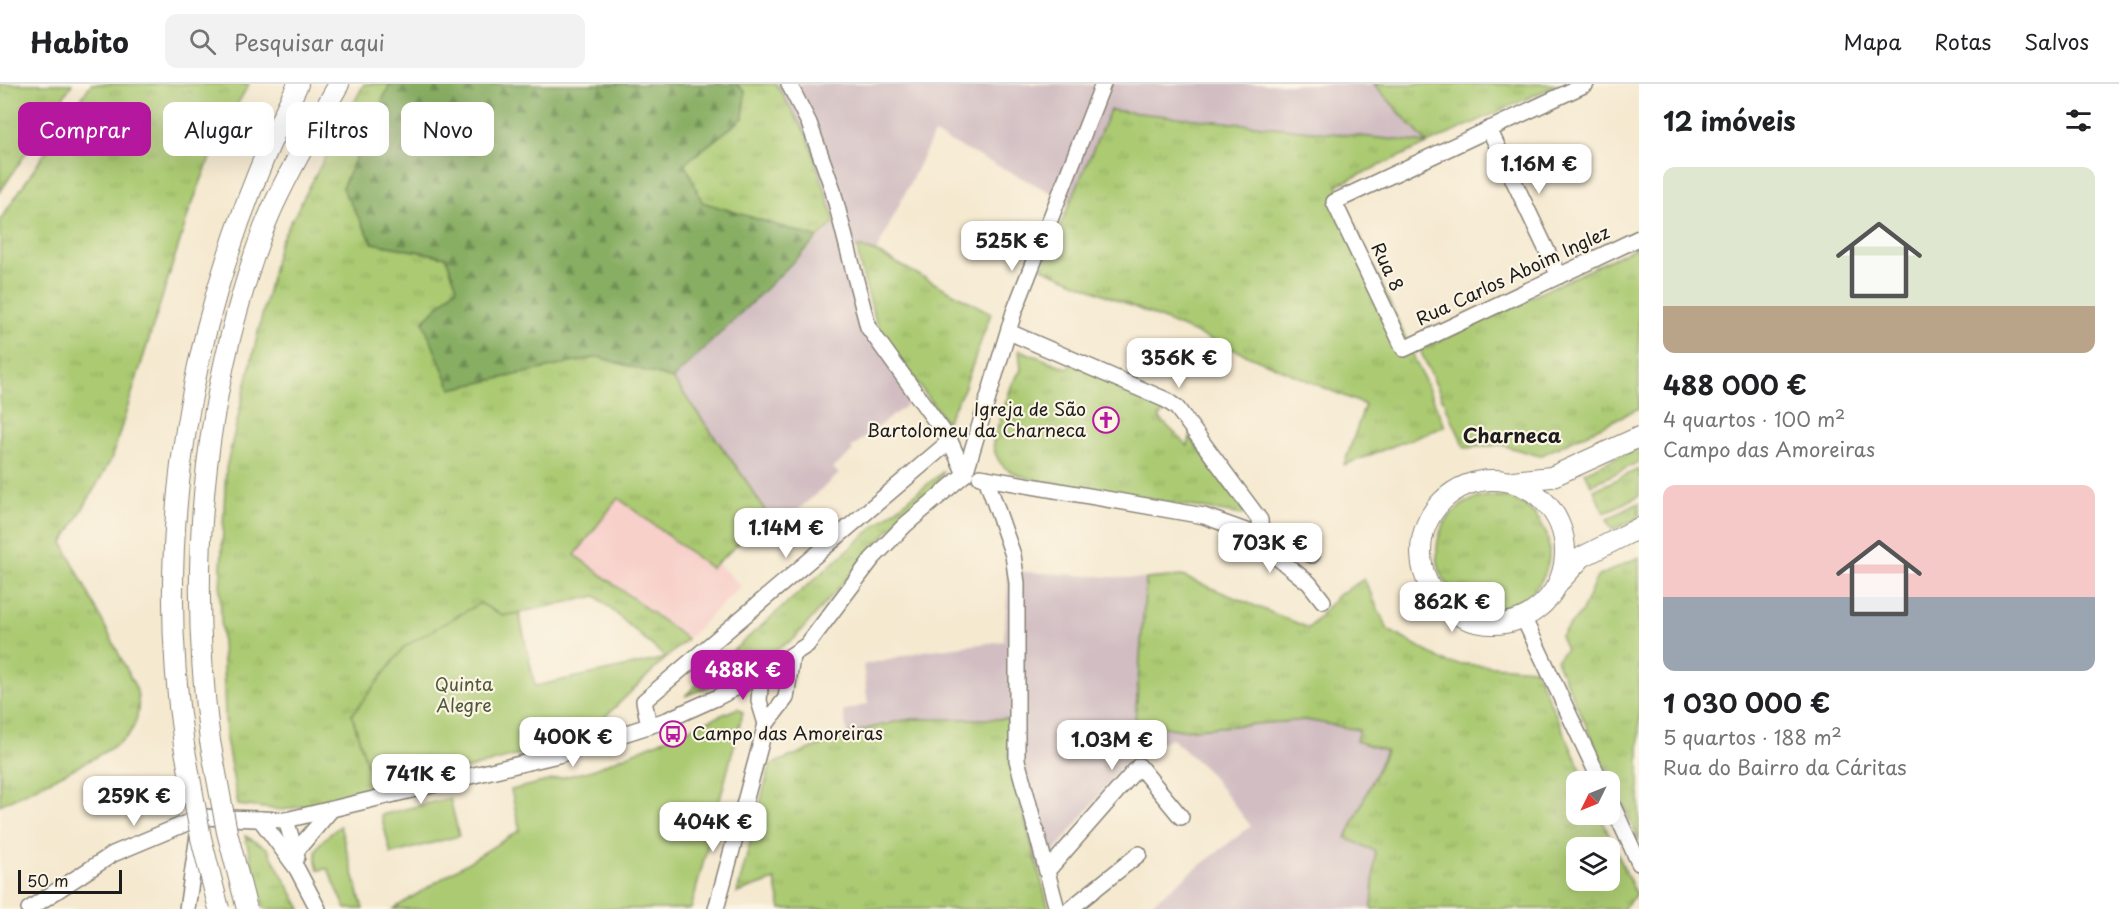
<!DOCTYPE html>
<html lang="pt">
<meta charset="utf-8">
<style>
:root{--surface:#fff;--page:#f2f2f2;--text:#202124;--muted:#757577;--line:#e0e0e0;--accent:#b5179e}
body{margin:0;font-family:"Playpen Sans",sans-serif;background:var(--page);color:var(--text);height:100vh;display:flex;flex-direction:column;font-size:22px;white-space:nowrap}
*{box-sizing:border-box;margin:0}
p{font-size:20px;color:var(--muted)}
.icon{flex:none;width:33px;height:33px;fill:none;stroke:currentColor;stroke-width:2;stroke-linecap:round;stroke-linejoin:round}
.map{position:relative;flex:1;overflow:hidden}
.drawer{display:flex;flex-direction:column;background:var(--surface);width:480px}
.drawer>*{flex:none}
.banner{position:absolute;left:18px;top:18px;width:570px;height:54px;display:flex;gap:12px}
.needle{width:39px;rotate:227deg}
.buttons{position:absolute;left:1566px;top:687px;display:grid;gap:12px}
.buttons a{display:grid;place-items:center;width:54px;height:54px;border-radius:12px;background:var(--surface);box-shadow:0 6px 24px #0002;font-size:30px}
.scale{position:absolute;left:18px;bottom:15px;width:104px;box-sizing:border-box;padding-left:6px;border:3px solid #1c1c1c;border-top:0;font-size:16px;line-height:21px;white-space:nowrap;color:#1c1c1c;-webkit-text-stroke:4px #fcf5e5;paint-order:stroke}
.price{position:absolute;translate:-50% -51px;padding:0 14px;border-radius:12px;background:#fff;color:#222;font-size:20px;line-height:39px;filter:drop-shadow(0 2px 3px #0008)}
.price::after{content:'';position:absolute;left:50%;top:36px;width:18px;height:14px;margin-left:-9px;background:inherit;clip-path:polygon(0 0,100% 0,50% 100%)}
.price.current{background:var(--accent);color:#fff}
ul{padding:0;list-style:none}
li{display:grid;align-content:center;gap:12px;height:318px;padding:0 24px}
li span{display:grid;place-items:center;height:186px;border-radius:12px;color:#555}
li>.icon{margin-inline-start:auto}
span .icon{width:108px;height:108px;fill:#fffc;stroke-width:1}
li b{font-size:26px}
h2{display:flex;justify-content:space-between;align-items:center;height:72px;padding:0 24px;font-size:26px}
.chip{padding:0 21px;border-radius:12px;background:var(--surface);box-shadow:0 6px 24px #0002;font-size:21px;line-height:54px}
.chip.current{background:var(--accent);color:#fff}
header{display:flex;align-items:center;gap:36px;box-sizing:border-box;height:84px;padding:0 30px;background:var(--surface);border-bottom:2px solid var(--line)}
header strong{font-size:28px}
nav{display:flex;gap:33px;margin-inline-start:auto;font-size:21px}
.search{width:420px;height:54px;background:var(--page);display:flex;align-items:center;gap:15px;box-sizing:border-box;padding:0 21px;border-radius:12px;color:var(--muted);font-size:22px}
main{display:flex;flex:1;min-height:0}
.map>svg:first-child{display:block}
.built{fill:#f7d0ca}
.industrial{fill:#d2bec2}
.grass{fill:url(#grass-tufts);stroke:#647347;stroke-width:1.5;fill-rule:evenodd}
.forest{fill:url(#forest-firs);stroke:#526540;stroke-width:1.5}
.park{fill:#abca72;stroke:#647347;stroke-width:1.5}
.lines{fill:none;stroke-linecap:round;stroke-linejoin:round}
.minor-casing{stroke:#888276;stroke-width:18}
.major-casing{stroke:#888276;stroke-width:22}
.minor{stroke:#fff;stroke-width:15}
.major{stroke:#fff;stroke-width:20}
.major-bridge-casing{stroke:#888276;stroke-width:22;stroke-linecap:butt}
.major-bridge{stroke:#fff;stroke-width:20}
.labels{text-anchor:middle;stroke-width:4.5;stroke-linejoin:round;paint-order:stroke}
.street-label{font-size:18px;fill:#1c1c1c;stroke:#fcf5e5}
.poi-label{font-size:18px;fill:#1c1c1c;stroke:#fcf5e5;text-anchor:end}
.park-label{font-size:18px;fill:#4e593a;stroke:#fcf5e5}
.neighbourhood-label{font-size:20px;font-weight:bold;fill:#1c1c1c;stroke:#fcf5e5}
</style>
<header>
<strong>Habito</strong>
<div class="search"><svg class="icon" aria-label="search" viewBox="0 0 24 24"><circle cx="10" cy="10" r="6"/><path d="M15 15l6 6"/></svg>Pesquisar aqui</div>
<nav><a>Mapa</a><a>Rotas</a><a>Salvos</a></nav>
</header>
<main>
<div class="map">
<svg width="1639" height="825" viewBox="0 0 1639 825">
<defs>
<pattern id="grass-tufts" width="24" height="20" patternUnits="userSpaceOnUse" patternTransform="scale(1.5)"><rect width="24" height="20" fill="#abca72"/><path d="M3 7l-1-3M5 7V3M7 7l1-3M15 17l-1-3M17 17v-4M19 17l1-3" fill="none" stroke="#93ad62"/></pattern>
<pattern id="forest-firs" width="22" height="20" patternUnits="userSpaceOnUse" patternTransform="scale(1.5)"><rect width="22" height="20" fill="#88ae64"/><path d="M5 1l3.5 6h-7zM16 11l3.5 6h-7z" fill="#6e8d52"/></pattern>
</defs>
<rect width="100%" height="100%" fill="#fcf5e5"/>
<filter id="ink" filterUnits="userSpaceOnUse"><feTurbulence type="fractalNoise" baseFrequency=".0167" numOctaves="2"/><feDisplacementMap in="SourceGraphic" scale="12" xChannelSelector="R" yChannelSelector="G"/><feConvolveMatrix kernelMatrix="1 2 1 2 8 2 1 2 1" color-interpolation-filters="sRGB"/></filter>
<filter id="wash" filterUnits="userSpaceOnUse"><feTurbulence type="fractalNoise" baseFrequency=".008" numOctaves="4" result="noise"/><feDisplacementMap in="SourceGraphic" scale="24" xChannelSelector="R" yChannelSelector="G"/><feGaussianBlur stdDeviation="1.35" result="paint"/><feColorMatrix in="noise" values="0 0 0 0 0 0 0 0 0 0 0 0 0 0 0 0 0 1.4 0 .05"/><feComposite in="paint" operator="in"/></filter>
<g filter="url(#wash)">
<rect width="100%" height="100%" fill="#f5e9d0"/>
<polygon class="built" points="618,414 710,484 718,480 741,502 687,555 575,471"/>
<g class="industrial">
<polygon points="776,0 1374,0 1428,59 1110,26 1070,118 934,50 876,168 842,160 857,229 913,316 851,364 853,367 833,384 839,390 776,445 745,395 673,295 837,138 808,53"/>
<polygon points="1006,480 1025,488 1146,495 1135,638 1182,646 1306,636 1360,646 1386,667 1346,754 1376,767 1372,825 1144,825 1251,742 1206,685 1171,654 1128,675 1039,787 1009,677 1008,635 887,638 848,651 843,627 868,620 863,581 924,567 1004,557 1008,502"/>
</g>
<g class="grass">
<polygon points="0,0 72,0 0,108"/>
<path d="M91,0h158l-32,56 -28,72 -78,248 -48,83 72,143c6,14 4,35 -6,48 -11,16 -106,59 -129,71v-585z"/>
<polygon points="364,0 390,0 342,104 373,159 446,173 457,203 451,305 598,273 673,295 745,395 769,433 711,484 618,414 575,471 687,555 666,574 596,512 503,532 352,631 375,707 283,726 238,721 226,655 220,507 226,384 279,160"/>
<polygon points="736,0 776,0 808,53 835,138 818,154 702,118 685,79 743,34 745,8"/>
<polygon points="1374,0 1559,0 1337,101 1445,342 1344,381 1365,321 1042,184 1110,26 1427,59"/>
<polygon points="1639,162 1639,324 1540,372 1501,361 1465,364 1420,266"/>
<polygon points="857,163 876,168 991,229 964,305 946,338 878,245 860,182"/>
<path d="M1019,266l48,18 8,-6 91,46 -7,10 29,28 2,-9 56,76 -4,2 -200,-34c-25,-5 -47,-10 -49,-40l19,-57 9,-14z"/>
<polygon points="1639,363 1639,378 1591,401 1585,388"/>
<polygon points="1639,385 1639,412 1604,429 1594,406"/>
<polygon points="944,387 932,407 888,447 794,555 727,596 685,612 712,585 873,444"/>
<circle cx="1493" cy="468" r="56"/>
<polygon points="1639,419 1639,434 1612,446 1607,435"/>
<polygon points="1639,473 1639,756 1556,576 1566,565 1560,552 1581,529 1597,493"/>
<path d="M1182,492l127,52 29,-33 26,-16 24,51 60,33 87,6 51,112 -10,1v32l24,1 36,79 -13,15h-251l3,-58 -29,-13 40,-87 -30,-10 3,-11 -53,-10 -124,10 -47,-8 11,-143zM1576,764h34v32h-34z"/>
<path d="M912,635h96l1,42 40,148h-268l-6,-29 -38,13 33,-128c46,-18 93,-39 142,-46z"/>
<polygon points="245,752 267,764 301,825 264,825"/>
</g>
<polygon class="forest" points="390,0 736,0 745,8 743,34 685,79 702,118 818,154 673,295 598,273 451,305 423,238 457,203 446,173 373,159 342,104"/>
<g class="park">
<polygon points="480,519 503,532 519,529 535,602 666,574 584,653 430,695 375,707 352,631 405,562"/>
<polygon points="738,624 743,628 691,825 393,825 520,746 511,706 592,686"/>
<polygon points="450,714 459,752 391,770 381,731"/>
<path d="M340,742l23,83h-17l-18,-40 -10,1c-8,-25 4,-29 22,-44z"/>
</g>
</g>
<g filter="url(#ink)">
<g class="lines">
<g class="minor-casing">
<g id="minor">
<polyline points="789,0 809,39 832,103 868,243 950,357 965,390"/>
<polyline points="1586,0 1334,118 1404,265 1639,154"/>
<polyline points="1489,45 1559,192"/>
<polyline points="1009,248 1166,316 1177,324 1260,436 1261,452"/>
<polyline points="965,390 1014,228 1103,0"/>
<polyline points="980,393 1204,432 1312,471"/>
<polyline points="986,394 1013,471 1017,499 1017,676 1057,825"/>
<polyline points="1250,452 1309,499 1323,517"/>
<polyline points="1523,533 1601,698"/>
<polyline points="761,591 759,617 766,640"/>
<polyline points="649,642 644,617 950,357"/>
<polyline points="1610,716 1639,779"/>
<polyline points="260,735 297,785 318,825"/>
<polyline points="286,736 297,773"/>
<polyline points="297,766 331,726"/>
<polyline points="1048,786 1139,682 1181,733"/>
<polyline points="29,825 113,770 201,733 286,736 558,671 667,636 716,614 761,591 807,561 872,475 905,441 965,390"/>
<polyline points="187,825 198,751"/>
<polyline points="716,825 766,640 786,614 792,572"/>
<polyline points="1070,825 1139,770"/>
</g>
</g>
<g class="major-casing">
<g id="major">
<circle cx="1493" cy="468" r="72"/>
<polyline points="1513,397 1551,393 1639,353"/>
<polyline points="1561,496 1582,473 1639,444"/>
<path d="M210,657c-19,-144 -12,-288 27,-429 11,-38 23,-80 41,-116 18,-38 40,-75 61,-112"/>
<path d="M184,661c-34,-229 12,-455 114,-661"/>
</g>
</g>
<use href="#minor" class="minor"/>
<use href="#major" class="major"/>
<g class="major-bridge-casing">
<g id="major-bridge">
<polyline points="210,657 227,748 247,825"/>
<polyline points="184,661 201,754 219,825"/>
</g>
</g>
<use href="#major-bridge" class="major-bridge"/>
</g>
</g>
<defs>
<g id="church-ring" transform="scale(1.35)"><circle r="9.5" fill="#fcf5e5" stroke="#b5179e" stroke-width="1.5"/><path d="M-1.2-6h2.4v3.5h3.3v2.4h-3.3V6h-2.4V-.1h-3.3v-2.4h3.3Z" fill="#b5179e"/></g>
<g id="bus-ring" transform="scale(1.35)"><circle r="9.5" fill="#fcf5e5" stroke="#b5179e" stroke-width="1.5"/><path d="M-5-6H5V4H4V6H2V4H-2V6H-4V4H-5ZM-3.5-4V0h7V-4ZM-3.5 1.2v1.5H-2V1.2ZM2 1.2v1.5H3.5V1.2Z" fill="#b5179e"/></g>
</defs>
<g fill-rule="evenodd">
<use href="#church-ring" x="1106" y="336"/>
<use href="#bus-ring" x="673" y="650"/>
</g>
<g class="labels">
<g class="street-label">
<text transform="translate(1387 183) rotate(65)" y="6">Rua 8</text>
<text transform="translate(1513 192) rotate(-25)" y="6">Rua Carlos Aboim Inglez</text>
</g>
<g class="poi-label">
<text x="1086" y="332">Igreja de São<tspan x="1086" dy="21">Bartolomeu da Charneca</tspan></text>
<text x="692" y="656" text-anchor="start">Campo das Amoreiras</text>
</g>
<g class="park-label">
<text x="464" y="607">Quinta<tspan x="464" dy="21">Alegre</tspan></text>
</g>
<g class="neighbourhood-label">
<text x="1512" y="359">Charneca</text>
</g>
</g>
</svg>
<div class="buttons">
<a><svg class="needle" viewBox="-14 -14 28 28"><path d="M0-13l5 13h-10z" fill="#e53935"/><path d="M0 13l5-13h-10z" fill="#757577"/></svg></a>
<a><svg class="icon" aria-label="layers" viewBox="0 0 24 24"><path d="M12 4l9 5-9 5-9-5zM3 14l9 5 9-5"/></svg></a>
</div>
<div class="scale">50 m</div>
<b class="price" style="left:1539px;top:111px">1.16M €</b>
<b class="price" style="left:1012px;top:188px">525K €</b>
<b class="price" style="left:1179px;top:305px">356K €</b>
<b class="price" style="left:786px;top:475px">1.14M €</b>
<b class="price" style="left:1270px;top:490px">703K €</b>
<b class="price" style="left:1452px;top:549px">862K €</b>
<b class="price current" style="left:743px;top:617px">488K €</b>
<b class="price" style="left:573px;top:684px">400K €</b>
<b class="price" style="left:1112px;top:687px">1.03M €</b>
<b class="price" style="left:421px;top:721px">741K €</b>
<b class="price" style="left:134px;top:743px">259K €</b>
<b class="price" style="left:713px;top:769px">404K €</b>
<div class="banner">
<a class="chip current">Comprar</a>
<a class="chip">Alugar</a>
<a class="chip">Filtros</a>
<a class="chip">Novo</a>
</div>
</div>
<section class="drawer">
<h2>12 imóveis<svg class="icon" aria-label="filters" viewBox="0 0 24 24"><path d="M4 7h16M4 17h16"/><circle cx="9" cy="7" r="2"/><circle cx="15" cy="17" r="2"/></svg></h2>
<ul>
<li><span style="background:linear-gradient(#dfe7d0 75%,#b9a48a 0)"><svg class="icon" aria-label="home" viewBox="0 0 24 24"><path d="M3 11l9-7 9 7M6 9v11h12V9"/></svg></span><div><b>488 000 €</b><p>4 quartos · 100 m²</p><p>Campo das Amoreiras</p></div></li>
<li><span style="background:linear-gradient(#f6c9c9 60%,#9aa5b1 0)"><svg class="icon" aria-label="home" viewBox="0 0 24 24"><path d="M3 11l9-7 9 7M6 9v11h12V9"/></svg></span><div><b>1 030 000 €</b><p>5 quartos · 188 m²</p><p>Rua do Bairro da Cáritas</p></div></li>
</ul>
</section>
</main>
